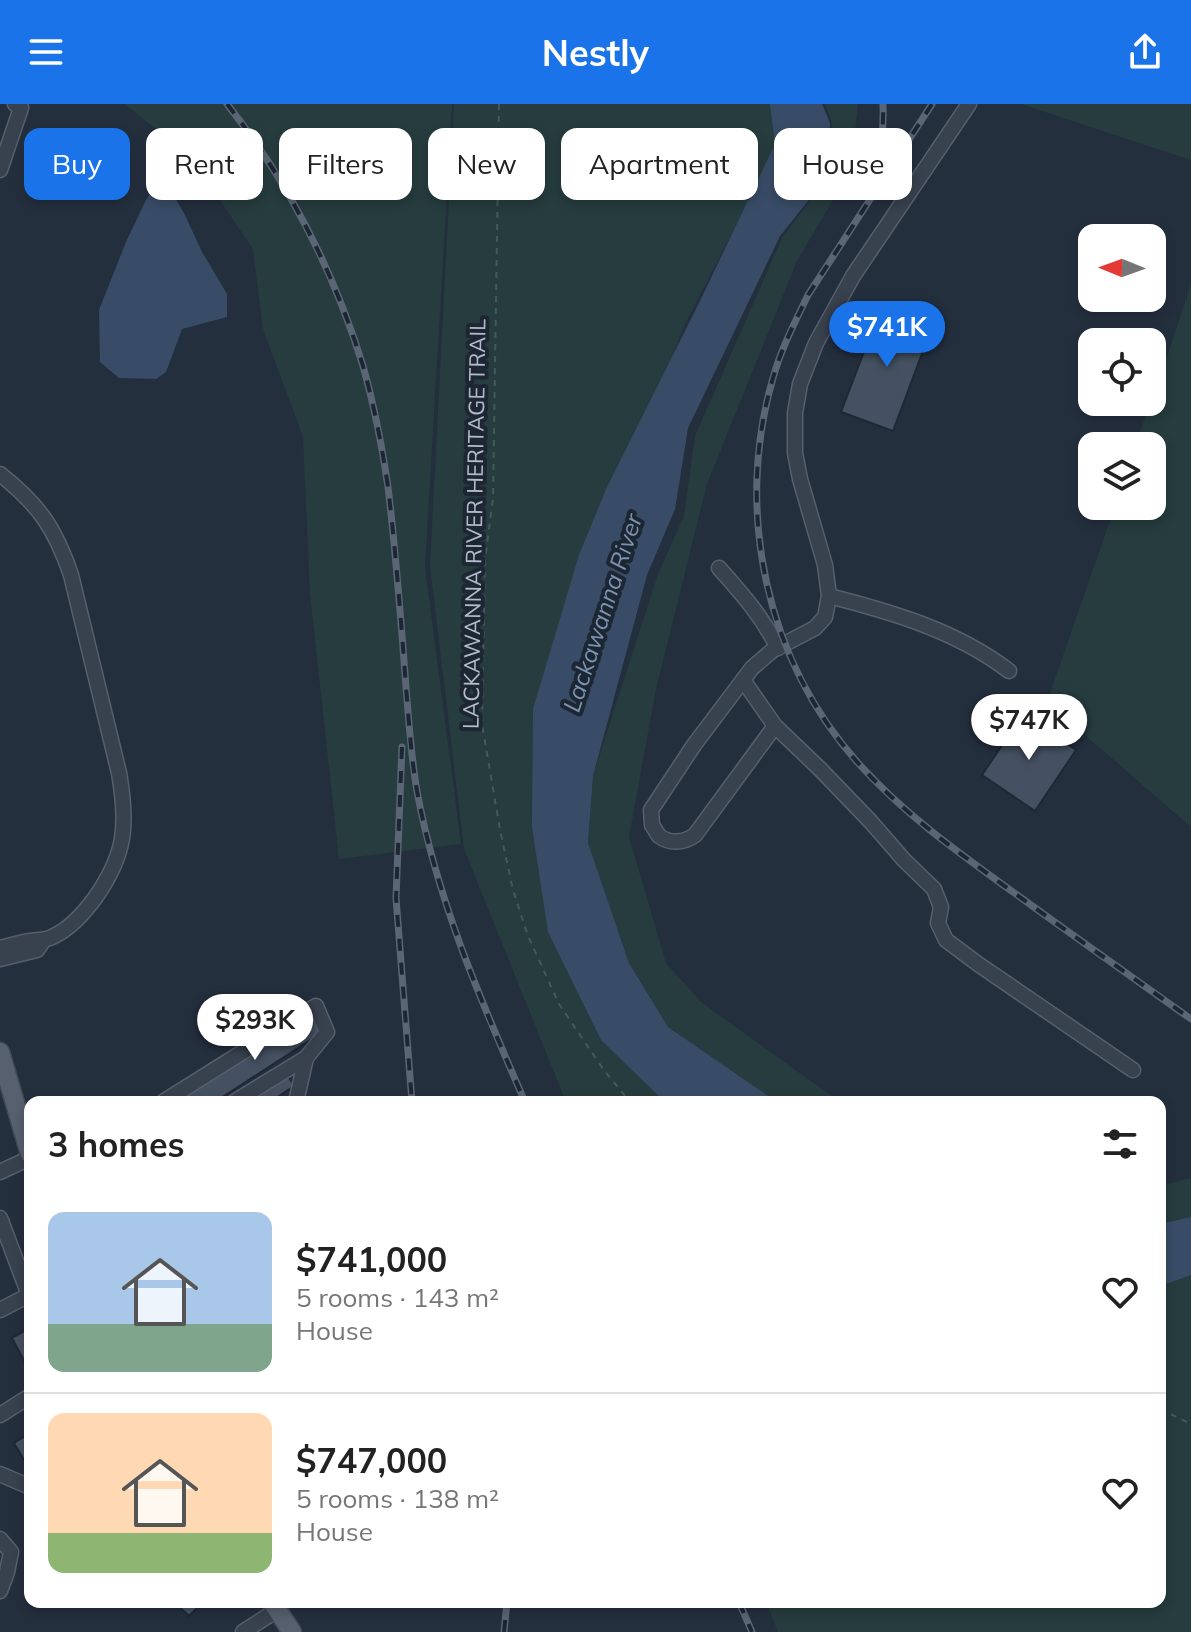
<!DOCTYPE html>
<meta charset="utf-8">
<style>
:root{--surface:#fff;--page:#f2f2f2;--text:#222;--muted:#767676;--line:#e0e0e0;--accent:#1a73e8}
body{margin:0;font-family:Mulish,sans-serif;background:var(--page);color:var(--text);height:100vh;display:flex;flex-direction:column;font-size:30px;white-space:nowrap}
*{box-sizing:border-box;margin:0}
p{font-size:26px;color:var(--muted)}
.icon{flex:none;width:44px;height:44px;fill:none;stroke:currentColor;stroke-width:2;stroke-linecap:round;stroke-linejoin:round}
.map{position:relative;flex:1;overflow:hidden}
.drawer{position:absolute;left:24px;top:992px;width:1142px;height:512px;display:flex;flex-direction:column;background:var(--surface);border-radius:16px;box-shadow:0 4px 12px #0003}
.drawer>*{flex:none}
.top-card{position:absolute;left:24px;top:24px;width:1144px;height:72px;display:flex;gap:16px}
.needle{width:52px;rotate:271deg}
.buttons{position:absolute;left:1078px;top:120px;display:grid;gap:16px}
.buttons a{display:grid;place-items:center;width:88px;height:88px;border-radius:16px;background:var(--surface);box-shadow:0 4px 12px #0003;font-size:40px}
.price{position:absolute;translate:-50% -68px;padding:0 18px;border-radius:28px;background:#fff;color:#222;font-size:26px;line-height:52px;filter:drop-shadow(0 2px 4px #0008)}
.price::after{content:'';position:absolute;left:50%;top:48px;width:24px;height:18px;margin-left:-12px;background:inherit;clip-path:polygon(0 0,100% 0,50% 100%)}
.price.selected{background:var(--accent);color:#fff}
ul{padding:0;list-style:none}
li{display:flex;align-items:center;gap:24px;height:200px;padding:0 24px}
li+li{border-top:2px solid var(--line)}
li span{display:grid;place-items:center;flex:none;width:224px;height:160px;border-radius:16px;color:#555}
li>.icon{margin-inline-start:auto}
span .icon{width:96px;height:96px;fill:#fffc;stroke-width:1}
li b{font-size:34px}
h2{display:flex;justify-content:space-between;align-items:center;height:96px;padding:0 24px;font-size:34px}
.pill{padding:0 28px;border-radius:16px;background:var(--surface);box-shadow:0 4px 12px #0003;font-size:28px;line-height:72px}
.pill.selected{background:var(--accent);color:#fff}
header{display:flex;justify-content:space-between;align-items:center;height:104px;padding:0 24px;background:var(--accent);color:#fff;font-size:36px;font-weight:700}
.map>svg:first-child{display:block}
.green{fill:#263c3f}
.water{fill:#394c67}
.building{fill:#455162;stroke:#1f2835;stroke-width:2}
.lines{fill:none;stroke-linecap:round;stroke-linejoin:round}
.minor-casing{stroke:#565f6c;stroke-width:17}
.major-casing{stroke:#414a57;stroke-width:21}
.path{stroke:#44595c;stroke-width:2;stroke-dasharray:6 6;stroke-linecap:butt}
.minor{stroke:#38414e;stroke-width:14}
.major{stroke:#56606e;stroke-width:18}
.rail-casing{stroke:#5a6575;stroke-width:7}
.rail{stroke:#1d2633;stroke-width:4;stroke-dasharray:12;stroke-linecap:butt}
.labels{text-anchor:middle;stroke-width:8;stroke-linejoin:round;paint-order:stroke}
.street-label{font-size:22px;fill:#b4bcc9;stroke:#1d2633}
.water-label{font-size:24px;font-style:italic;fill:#7c92b1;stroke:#1d2633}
</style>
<header><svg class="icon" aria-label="menu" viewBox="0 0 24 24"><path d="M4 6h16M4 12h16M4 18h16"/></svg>Nestly<svg class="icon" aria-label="share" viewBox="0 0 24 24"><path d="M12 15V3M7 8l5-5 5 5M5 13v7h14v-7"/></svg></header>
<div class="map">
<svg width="1191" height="1528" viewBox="0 0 1191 1528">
<rect width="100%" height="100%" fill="#242f3e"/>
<g class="green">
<polygon points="125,0 452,0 425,463 461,740 339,755 310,490 303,333 263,225 253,145 192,55"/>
<polygon points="454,0 779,0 792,18 747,100 682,226 627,387 547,753 699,998 566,998 464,745 430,462"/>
<polygon points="825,0 858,0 851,65 797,157 707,380 656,585 629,733 666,859 701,898 840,998 777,998 668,923 629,859 588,740 593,672 658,470 684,412 695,332 782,134 816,89 831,56 832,18"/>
<polygon points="1021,0 1191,0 1191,56"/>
<polygon points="1191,180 1191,723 1047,598 1115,402 1152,402 1152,342 1135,342 1150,298 1152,298"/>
<polygon points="1191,1074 1191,1113 1160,1120 1160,1082"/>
<polygon points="1191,1161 1191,1528 778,1528 766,1498 1160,1498 1160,1172"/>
</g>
<g class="water">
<polygon points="770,0 822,0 830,19 829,55 816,87 780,132 688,324 675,405 647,471 593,672 588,739 629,859 668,923 777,998 665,998 601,936 548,828 532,723 533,605 579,451 607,383 698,201 775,40"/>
<polygon points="157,79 169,84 184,109 202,148 227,190 227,213 182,225 166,268 156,275 119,274 100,258 99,206 126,138 146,96"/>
<polygon points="1191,1113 1191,1171 1160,1182 1160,1120"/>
</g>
<g class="building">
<polygon points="881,203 932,223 893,327 841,308"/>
<polygon points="1023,610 1076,646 1035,707 982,671"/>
<polygon points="309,910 321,929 215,998 175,998"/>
<polygon points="286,968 294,982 270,998 240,998"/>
<polygon points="30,1224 30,1268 12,1234"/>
<polygon points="30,1329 30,1366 14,1339"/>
<polygon points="176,1498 201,1498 202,1499 189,1512 175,1499"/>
</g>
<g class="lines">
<g class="minor-casing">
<g id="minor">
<polyline points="0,66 21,4 15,0"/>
<path d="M0,370c39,31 55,54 71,101l48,198c9,52 7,81 -24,125 -11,15 -24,30 -41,38 -8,5 -14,3 -24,5 -10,1 -20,5 -30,7"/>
<path d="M719,464c24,27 42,47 59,80"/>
<path d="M829,492c63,16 128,35 180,75"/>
<polyline points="743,576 775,622 820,665 871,718 904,756 934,785 941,803 938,819 946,836 978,860 1133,966"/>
<path d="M775,622l-80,109c-11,8 -25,9 -36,1l-7,-11 -1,-15 43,-65 58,-77 21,-18 42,-22 10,-11 4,-21 -4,-31 -25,-86 -5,-26v-40l5,-29 16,-41 37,-67 116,-172"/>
<polyline points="0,855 37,846 43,837"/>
<polyline points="163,998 316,902 327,928 306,954"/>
<polyline points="234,998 306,954 296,998"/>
<polyline points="0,1068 30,1054"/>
<polyline points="0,1114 29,1191 0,1206"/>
<polyline points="0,1311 30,1292"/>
<polyline points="0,1370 30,1383"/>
<polyline points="0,1435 11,1448 7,1468 0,1487"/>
<polyline points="243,1528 277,1506"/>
</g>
</g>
<g class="major-casing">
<g id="major">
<polyline points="0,948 30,1050"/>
<polyline points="272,1498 292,1528"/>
</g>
</g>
<g class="path">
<polyline points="499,0 493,394 485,456 482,620 500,726 513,786 528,832 559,900 603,965 630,998"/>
<polyline points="1160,1305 1191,1320"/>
</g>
<use href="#minor" class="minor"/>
<use href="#major" class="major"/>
<g class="rail-casing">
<g id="rail">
<path d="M227,0c61,77 107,168 136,262 11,39 19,80 25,121 8,66 13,133 18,200 3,35 5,70 11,104 20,109 64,210 108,311"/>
<path d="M932,0l-124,191c-13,27 -27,54 -35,83 -39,133 -7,283 86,386 45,50 100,89 154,128 59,43 119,85 178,127"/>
<path d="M866,90c13,-27 18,-60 17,-90"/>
<polyline points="402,643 396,794 412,998"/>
<polyline points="739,1498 752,1528"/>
<polyline points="504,1528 507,1498"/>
</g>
</g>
<use href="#rail" class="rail"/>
</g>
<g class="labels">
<g class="street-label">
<text transform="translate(474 420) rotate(-89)" y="8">LACKAWANNA RIVER HERITAGE TRAIL</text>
</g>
<g class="water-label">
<text transform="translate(603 509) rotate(-72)" y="8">Lackawanna River</text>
</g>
</g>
</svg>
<div class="buttons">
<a><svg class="needle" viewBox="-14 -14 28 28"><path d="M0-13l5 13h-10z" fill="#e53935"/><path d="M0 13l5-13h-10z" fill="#767676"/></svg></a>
<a><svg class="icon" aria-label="locate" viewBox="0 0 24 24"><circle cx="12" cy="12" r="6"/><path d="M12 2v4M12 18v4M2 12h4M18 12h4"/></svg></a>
<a><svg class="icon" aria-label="layers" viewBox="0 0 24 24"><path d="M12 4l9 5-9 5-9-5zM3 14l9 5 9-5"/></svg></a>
</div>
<b class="price selected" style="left:887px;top:265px">$741K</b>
<b class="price" style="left:1029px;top:658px">$747K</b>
<b class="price" style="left:255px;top:958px">$293K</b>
<div class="top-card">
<a class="pill selected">Buy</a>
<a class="pill">Rent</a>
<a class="pill">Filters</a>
<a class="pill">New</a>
<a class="pill">Apartment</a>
<a class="pill">House</a>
</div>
<section class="drawer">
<h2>3 homes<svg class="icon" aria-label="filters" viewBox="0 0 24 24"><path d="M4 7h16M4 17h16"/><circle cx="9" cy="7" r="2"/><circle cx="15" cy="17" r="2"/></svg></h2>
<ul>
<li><span style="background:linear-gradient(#a9c7e8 70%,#7fa58c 0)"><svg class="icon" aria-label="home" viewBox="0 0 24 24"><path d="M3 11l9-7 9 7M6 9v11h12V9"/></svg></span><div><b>$741,000</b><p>5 rooms · 143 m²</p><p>House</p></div><svg class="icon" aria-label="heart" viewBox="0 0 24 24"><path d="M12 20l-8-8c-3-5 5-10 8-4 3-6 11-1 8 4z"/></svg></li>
<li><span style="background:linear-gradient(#ffd9b3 75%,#8fb573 0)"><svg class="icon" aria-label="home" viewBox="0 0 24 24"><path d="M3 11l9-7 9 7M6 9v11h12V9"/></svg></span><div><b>$747,000</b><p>5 rooms · 138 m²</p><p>House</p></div><svg class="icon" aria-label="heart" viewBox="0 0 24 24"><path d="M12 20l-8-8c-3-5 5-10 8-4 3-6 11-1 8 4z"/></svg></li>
</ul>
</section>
</div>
